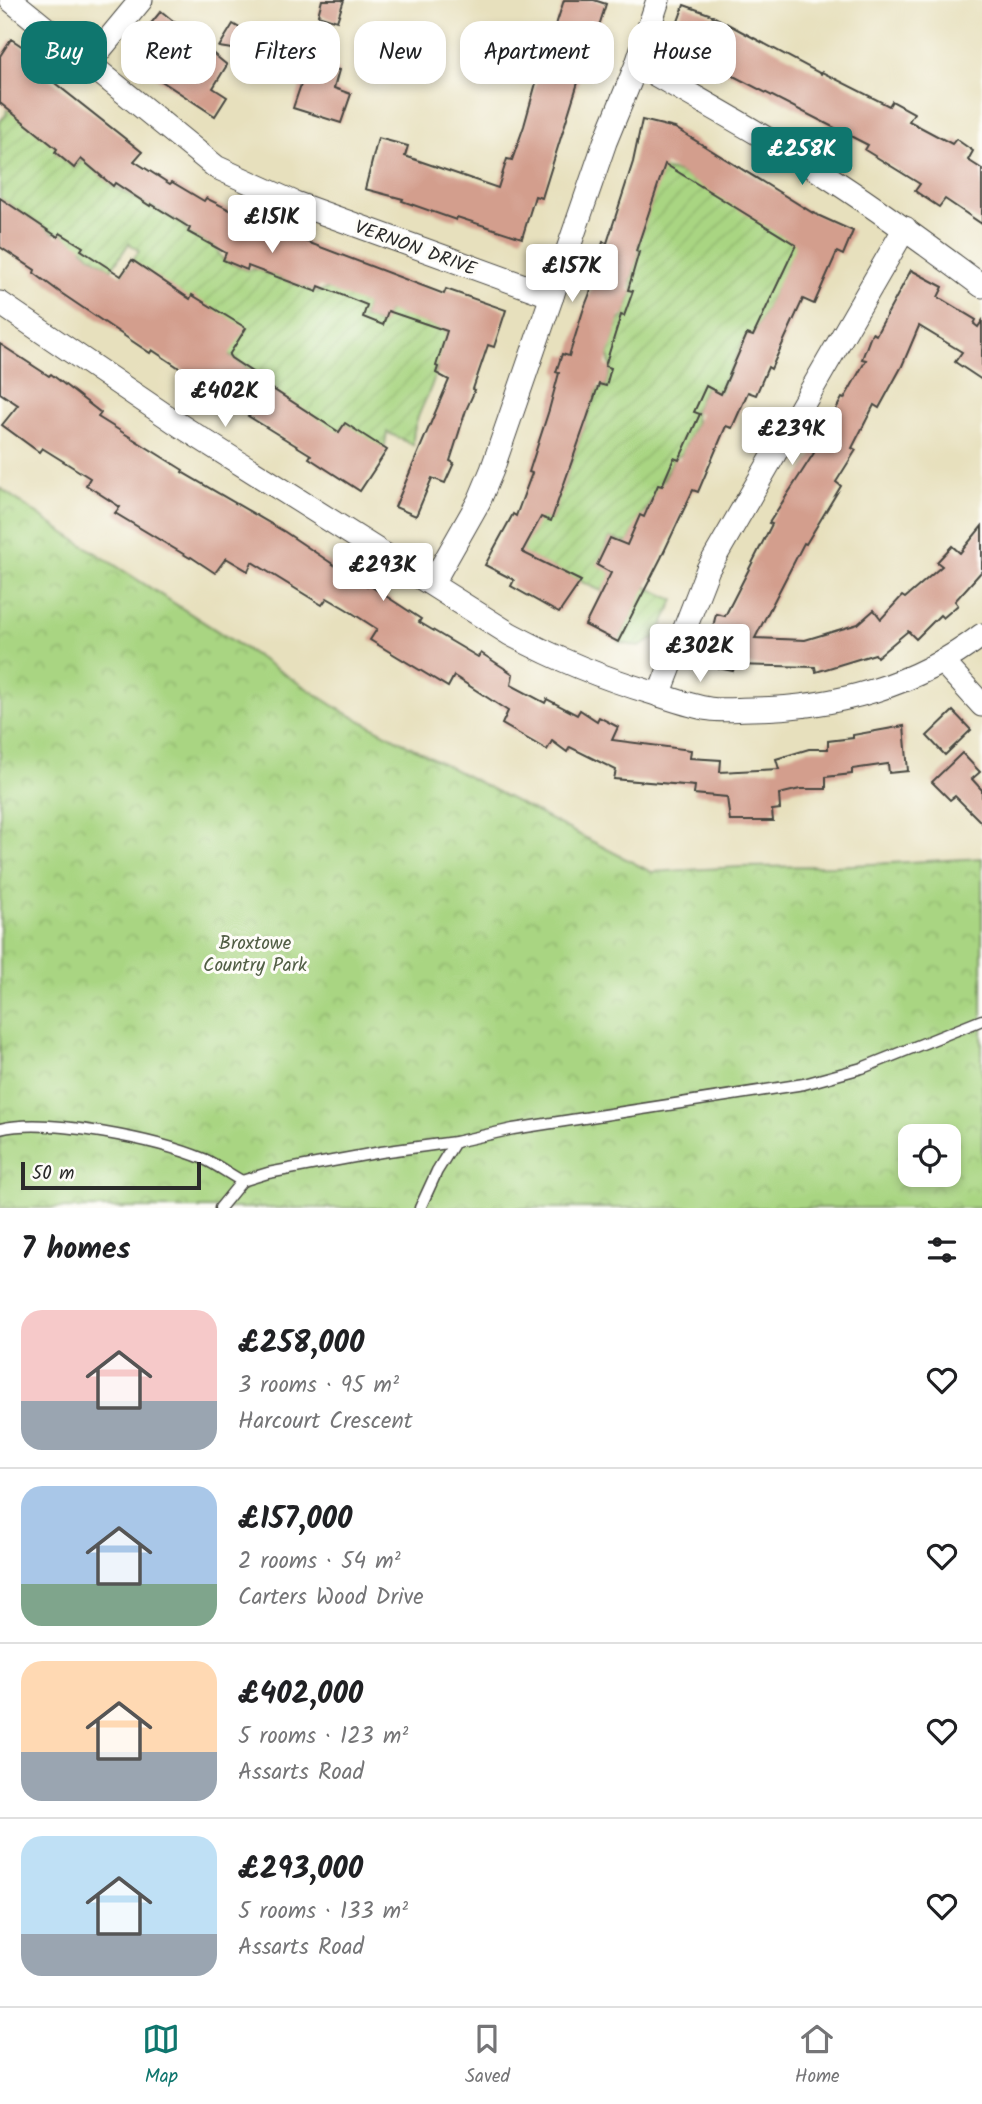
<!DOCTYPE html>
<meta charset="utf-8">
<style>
:root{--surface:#fff;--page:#f2f2f2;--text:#202124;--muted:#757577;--line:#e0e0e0;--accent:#0f766e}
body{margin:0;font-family:Kalam,sans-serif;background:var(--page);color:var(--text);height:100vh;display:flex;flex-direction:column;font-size:26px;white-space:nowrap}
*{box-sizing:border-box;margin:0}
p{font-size:23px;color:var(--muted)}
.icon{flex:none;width:38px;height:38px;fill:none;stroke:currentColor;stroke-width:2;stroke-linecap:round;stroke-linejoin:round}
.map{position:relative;height:1208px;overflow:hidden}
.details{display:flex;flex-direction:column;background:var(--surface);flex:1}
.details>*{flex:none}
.hud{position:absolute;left:21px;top:21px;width:942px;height:63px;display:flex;gap:14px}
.buttons{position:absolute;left:898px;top:1124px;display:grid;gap:14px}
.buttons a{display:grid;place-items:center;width:63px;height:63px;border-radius:14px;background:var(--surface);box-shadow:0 4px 10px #0003;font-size:35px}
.scale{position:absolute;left:21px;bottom:18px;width:180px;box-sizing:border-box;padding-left:7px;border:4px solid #2b2b2b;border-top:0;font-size:19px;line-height:24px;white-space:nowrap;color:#2b2b2b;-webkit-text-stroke:5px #fdfcf7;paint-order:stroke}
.price{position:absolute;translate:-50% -60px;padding:0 16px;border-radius:7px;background:#fff;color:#222;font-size:23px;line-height:46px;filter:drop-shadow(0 2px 4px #0008)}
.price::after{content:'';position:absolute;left:50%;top:42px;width:21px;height:16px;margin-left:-10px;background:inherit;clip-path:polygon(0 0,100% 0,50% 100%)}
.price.active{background:var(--accent);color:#fff}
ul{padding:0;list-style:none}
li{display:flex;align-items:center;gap:21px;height:175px;padding:0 21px}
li+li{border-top:2px solid var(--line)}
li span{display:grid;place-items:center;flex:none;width:196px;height:140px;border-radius:21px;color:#555}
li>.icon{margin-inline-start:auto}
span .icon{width:84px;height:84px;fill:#fffc;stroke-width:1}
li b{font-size:30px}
h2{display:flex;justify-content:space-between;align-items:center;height:84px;padding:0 21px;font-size:30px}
.chip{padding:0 24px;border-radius:21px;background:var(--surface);box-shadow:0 4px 10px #0003;font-size:24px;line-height:63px}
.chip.active{background:var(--accent);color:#fff}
.dock{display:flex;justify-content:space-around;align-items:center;height:98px;border-top:2px solid var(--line);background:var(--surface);font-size:19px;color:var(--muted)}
.dock a{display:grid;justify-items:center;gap:4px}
.dock .active{color:var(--accent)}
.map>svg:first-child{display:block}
.park{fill:url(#park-crowns);stroke:#6a8056;stroke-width:2;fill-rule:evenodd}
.garden{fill:url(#garden-furrows);stroke:#6a8056;stroke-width:2}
.building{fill:#d39e8d}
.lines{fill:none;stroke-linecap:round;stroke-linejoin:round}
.lane-casing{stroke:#474641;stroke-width:13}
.street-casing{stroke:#474641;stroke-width:25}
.lane{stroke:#fff;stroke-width:10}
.street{stroke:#fff;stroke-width:23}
.labels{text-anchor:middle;stroke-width:6;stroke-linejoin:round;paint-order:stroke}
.street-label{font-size:19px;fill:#2b2b2b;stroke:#fdfcf7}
.park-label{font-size:19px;fill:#515e45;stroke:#fdfcf7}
</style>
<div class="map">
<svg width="982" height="1208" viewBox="0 0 982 1208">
<defs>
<pattern id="park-crowns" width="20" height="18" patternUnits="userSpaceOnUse" patternTransform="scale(1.75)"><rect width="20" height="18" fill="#a9d582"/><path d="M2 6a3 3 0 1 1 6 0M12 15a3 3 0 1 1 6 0" fill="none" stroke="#92b770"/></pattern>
<pattern id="garden-furrows" width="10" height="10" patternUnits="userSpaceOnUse" patternTransform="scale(1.75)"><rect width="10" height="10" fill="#a9d582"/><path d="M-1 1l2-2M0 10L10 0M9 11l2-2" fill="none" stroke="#92b770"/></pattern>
</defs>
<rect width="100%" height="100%" fill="#fdfcf7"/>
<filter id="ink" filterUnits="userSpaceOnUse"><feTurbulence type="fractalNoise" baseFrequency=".0143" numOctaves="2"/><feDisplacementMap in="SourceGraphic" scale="14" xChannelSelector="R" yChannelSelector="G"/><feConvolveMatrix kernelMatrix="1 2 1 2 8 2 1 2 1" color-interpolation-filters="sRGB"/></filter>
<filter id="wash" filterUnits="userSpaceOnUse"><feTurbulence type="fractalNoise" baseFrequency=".00686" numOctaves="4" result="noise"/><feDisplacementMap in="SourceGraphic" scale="28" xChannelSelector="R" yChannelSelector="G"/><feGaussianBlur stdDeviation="1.57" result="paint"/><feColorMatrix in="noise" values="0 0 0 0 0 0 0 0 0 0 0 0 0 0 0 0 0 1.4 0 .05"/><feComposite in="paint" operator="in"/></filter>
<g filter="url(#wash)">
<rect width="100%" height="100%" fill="#e7e0bd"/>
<path class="park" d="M0,488l60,42 282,181 309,161 90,-5 94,-1 147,-8v346l-2,4h-980zM910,1136h38v38h-38z"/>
<g class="garden">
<path d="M7,108l57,33 -9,11 19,16 8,-9 31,27 69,37 6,9 27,15 8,13 23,10 10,-1 61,23 11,-3 41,11 -6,17 19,8 8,-18 58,25c-5,14 -10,28 -13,43 -6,24 -24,45 -22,70l-26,-13 -4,24 -38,-33 -7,11 -71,-48 -6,-8 -29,-21 -117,-72 24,-34 -10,-8 -18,27 -51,-37h-8l-52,-35v-77l6,-6z"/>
<path d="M662,169l16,3 143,73 -44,42 -24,49 -6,-2 -28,59 -14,-6 -11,25 2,10 -14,32 -8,4c-13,30 -33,55 -46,85l-18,-5 -12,26 76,36 -17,37 -18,10 -21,-5 17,-35 -114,-54 17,-37 13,4 46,-130 9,-4 5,-18 -3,-13 10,-33 6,-6 9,-25 -2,-11 8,-28v-11z"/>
</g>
<g id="blocks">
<g class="building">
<polygon points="322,0 344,0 337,21 318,15"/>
<polygon points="564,0 594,0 606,4 598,29 595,28 542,198 535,196 522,238 457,217 456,220 402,201 403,199 365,189 378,138 408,146 405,156 498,188 507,159 512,160 524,126 543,58 545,59"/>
<polygon points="684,5 709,14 821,74 822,72 889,106 892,101 914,113 909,121 952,144 956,139 973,151 968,160 982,169 982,224 945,199 939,207 915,191 920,184 865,150 868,145 708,63 712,55 671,41"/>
<polygon points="161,11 227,65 213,88 227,97 215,116 160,80 127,53"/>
<polygon points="233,24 243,30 299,39 296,59 219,47"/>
<polygon points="11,39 32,53 27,61 142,152 134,161 170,184 172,182 204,201 206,198 272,231 273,229 444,294 446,289 506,310 494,347 488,345 473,389 475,390 466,410 450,461 454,463 445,483 432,478 416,516 395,507 449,380 436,373 438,367 436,366 447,331 388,311 383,325 363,317 367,305 319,286 317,292 248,266 247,270 223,260 226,253 188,232 190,228 151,204 150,206 115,183 113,186 81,159 74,168 55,152 57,149 0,103 0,56"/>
<polygon points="309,61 339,70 334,88 351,94 341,123 293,108"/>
<polygon points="642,120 675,128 813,213 853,231 843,255 837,252 814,304 803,299 771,369 768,367 756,395 748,392 732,428 726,426 698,492 693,490 661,558 618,642 585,625 611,573 597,565 610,538 627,545 640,515 644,517 658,485 662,486 674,458 679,460 700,414 694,412 706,386 721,394 747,334 753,336 796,245 665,164 636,251 639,252 628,290 633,291 624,316 621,315 605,366 611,368 606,386 599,384 551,521 541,517 522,552 581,581 559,613 511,586 514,580 485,565 513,514 516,516 532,473 529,472 549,410 559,373 556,372 562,354 569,356 583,311 599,270 595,269 603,242 607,243 633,162"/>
<polygon points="0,198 58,237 60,233 83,247 81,250 121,276 132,260 190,299 192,295 246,328 229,355 231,358 261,378 259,380 339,432 345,423 387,450 360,491 309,458 311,455 248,416 251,411 212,387 211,389 152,350 150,353 129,339 61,293 34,273 35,270 0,247"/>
<polygon points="911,270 943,287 938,297 976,320 974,324 978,327 982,321 982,380 955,362 962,352 919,326 902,366 879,408 874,405 852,448 856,450 836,482 841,486 806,544 804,543 755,638 805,640 858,624 874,610 881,619 902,596 905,598 942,566 937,562 952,546 960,553 982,526 982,571 955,601 958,605 943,618 940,615 916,639 908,631 877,657 875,654 816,672 815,667 735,665 733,671 704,665 716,614 725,616 772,524 769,523 814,453 813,452 830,425 828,424 842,398 844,399 866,360 862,359 872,333 876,335"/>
<polygon points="0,344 49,376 51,374 101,413 98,417 183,470 182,472 285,532 367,587 369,585 421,619 419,622 478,657 481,653 504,668 513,674 511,685 545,703 547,699 577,715 580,710 597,721 599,717 618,727 612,740 691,750 690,758 721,760 720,772 779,769 776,759 809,749 828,749 828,741 853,738 853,735 904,726 908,771 889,773 888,764 852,769 852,774 826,777 826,789 800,789 779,794 780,809 772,810 773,821 730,821 727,797 694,794 695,786 614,779 616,770 570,747 567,752 552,741 547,750 502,724 508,711 454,676 448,687 370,640 377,629 346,609 327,598 322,605 252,562 248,571 226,558 215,573 191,557 190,558 115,513 120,507 86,485 90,478 42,448 39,452 2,425 18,405 0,393"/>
<polygon points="953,711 971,730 945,755 927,736"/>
<polygon points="962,753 980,772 972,779 982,790 982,823 955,796 950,800 932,782"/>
</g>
</g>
</g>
<g filter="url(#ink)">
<use href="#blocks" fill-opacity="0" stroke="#474641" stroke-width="2"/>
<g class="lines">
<g class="lane-casing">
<g id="lane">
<path d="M0,1129c48,-12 158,11 204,30 13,6 25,15 38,22"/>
<polyline points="220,1208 242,1181 268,1173 381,1152 455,1142 513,1129 804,1084 862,1068 982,1020"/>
<polyline points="420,1208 437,1171 455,1142"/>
</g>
</g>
<g class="street-casing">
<g id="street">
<polyline points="11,0 216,167 295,203 552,296"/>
<polyline points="88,64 141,0"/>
<path d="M637,64c68,39 137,77 202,120 49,32 96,67 143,102"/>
<path d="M0,303l181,123 329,208c49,26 90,43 143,59 19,6 37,13 57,16 13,2 29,0 42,0 83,-1 164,-23 230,-74"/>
<polyline points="432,584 479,501 492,470 605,142 637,64 658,0"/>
<polyline points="942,661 982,705"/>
<polyline points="659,695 708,569 905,228"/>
</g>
</g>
<use href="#lane" class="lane"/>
<use href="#street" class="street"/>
</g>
</g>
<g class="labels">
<g class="street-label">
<text transform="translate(416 247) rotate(20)" y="7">VERNON DRIVE</text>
</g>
<g class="park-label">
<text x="255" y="949">Broxtowe<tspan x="255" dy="22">Country Park</tspan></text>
</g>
</g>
</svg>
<div class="buttons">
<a><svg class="icon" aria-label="locate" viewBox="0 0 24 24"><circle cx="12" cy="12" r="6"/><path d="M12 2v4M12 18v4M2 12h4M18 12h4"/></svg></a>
</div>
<div class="scale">50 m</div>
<b class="price active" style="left:802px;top:187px">£258K</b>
<b class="price" style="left:272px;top:255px">£151K</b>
<b class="price" style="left:572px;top:304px">£157K</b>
<b class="price" style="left:225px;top:429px">£402K</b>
<b class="price" style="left:792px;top:467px">£239K</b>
<b class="price" style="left:383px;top:603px">£293K</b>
<b class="price" style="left:700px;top:684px">£302K</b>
<div class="hud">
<a class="chip active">Buy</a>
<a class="chip">Rent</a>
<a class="chip">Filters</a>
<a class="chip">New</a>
<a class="chip">Apartment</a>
<a class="chip">House</a>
</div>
</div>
<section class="details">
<h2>7 homes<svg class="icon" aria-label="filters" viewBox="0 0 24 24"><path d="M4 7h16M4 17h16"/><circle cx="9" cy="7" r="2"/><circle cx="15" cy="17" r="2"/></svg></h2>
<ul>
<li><span style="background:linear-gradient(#f6c9c9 65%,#9aa5b1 0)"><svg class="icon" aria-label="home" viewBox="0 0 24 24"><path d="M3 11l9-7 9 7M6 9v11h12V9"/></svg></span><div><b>£258,000</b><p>3 rooms · 95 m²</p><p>Harcourt Crescent</p></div><svg class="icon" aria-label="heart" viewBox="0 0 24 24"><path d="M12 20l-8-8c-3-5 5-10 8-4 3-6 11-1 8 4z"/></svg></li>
<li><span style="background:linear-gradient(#a9c7e8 70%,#7fa58c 0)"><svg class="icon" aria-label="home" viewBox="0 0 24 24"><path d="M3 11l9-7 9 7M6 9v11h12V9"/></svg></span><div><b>£157,000</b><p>2 rooms · 54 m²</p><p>Carters Wood Drive</p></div><svg class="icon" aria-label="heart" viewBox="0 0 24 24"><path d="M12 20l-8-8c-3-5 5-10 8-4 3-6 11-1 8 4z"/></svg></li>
<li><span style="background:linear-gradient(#ffd9b3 65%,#9aa5b1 0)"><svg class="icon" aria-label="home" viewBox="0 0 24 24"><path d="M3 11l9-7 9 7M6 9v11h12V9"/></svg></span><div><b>£402,000</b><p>5 rooms · 123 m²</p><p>Assarts Road</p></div><svg class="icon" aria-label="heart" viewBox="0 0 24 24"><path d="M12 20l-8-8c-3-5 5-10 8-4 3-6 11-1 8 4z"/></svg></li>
<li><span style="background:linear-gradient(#bfe0f5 70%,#9aa5b1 0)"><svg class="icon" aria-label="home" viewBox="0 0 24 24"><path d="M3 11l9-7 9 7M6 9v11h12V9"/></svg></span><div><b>£293,000</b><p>5 rooms · 133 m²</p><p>Assarts Road</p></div><svg class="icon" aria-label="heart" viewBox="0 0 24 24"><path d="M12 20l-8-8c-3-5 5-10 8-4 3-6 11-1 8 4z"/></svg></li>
</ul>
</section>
<nav class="dock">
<a class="active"><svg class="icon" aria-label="map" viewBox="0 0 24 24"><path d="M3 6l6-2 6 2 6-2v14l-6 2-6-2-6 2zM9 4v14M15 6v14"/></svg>Map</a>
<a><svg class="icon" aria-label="saved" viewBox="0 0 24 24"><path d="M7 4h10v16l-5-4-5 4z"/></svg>Saved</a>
<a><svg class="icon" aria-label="home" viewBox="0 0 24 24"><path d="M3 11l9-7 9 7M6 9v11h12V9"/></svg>Home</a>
</nav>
